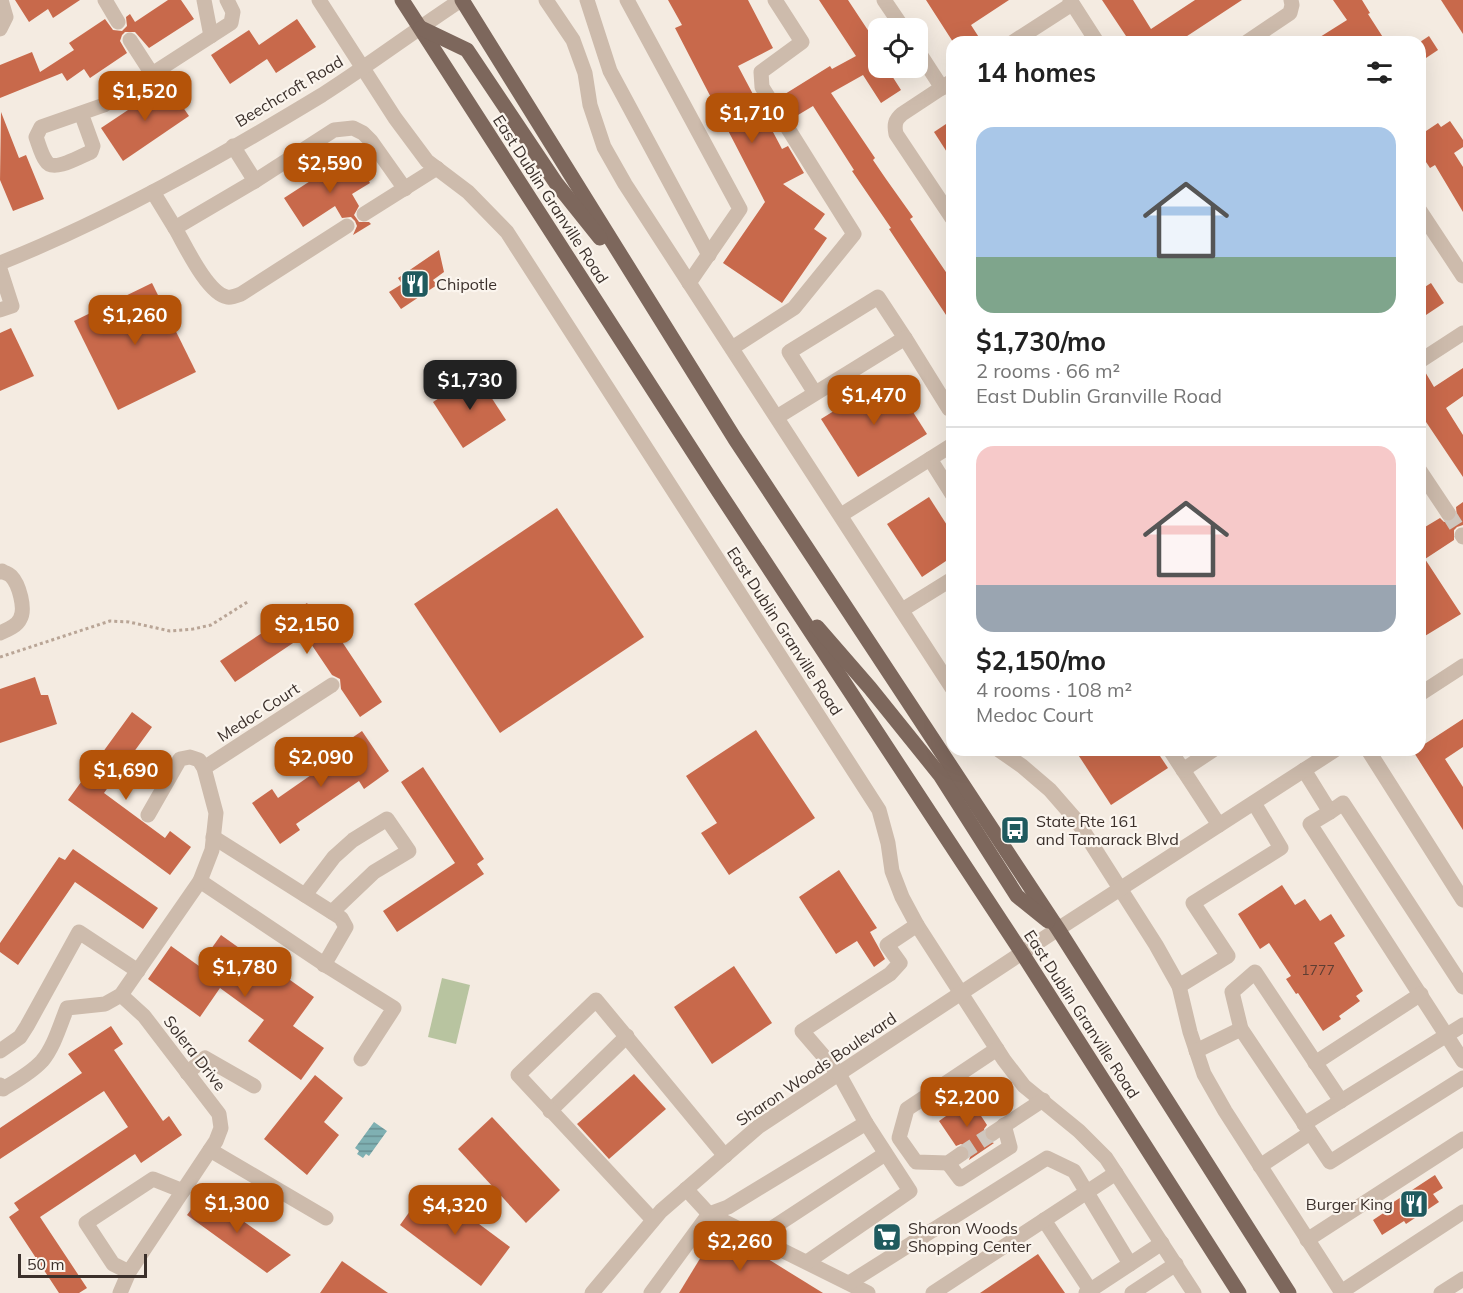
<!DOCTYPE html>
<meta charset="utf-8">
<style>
:root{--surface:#fff;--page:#f6f6f6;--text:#222;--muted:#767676;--line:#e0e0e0;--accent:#b45309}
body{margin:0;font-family:Mulish,sans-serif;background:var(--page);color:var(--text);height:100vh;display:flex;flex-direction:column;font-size:22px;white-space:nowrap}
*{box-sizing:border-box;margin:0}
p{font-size:20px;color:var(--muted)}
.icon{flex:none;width:33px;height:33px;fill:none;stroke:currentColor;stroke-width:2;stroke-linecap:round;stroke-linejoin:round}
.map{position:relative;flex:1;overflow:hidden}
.details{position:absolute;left:946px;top:36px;width:480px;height:720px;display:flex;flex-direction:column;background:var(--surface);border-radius:18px;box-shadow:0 6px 24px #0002}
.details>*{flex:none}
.tools{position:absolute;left:868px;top:18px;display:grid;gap:12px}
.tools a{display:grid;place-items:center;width:60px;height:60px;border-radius:12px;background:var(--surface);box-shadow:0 6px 24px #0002;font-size:30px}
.scale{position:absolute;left:18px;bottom:15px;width:129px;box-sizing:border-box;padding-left:6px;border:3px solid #3b302b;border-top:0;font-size:16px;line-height:21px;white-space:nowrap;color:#3b302b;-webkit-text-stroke:4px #fbf5ee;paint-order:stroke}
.price{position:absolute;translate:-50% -51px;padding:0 14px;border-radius:12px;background:var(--accent);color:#fff;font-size:20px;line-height:39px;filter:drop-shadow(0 2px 3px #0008)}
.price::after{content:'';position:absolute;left:50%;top:36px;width:18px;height:14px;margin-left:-9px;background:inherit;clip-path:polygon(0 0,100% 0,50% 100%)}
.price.selected{background:#222;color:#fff}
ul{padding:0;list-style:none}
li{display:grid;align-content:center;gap:12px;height:318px;padding:0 30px}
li+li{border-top:2px solid var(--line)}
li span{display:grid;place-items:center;height:186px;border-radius:18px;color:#555}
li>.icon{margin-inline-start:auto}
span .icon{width:108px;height:108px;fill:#fffc;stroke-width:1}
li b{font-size:26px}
h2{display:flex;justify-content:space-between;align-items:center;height:72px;padding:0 30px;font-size:26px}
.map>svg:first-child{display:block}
.pitch{fill:#b8c4a0}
.water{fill:url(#water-rules)}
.building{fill:#c8694b}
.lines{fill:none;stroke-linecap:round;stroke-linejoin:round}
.minor-tunnel{stroke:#cfc6bd;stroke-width:15;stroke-dasharray:15 8;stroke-linecap:butt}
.path{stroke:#b9a596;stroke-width:3;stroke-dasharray:3 3;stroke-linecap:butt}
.minor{stroke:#cdbbac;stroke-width:15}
.major{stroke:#7d675c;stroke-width:15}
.labels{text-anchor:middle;stroke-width:4.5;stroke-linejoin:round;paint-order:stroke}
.number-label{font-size:14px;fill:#5e3e33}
.street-label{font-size:16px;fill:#3b302b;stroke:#fbf5ee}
.poi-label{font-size:16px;fill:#3b302b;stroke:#fbf5ee;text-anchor:start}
</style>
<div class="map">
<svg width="1463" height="1293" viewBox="0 0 1463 1293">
<defs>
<pattern id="water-rules" width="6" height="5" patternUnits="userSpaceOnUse" patternTransform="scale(1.5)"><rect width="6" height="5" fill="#7fb0b2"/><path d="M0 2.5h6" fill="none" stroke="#699091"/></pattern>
</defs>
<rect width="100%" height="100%" fill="#f4ebe1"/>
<polygon class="pitch" points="442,978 470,985 456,1044 428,1037"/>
<polygon class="water" points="374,1122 387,1131 369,1156 366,1154 363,1158 357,1154 359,1151 355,1148"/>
<g class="building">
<polygon points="15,0 80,0 53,18 48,9 29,22"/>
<polygon points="168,0 181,0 194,19 149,48 135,32 125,32 122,35 120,41 127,53 90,78 84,69 67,81 62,73 0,98 0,65 32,52 40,72 74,50 69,43 105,19 113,30 122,31 127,26 126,17 130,14 135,22"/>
<polygon points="668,0 748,0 773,48 738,66 782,149 788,146 804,173 783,184 825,214 814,229 827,238 782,303 723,263 765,202 675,28 682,25"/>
<polygon points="819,0 848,0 879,47 879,68 887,68 901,90 881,103 863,75 831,93 875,158 873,160 886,179 913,217 910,219 952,281 952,324 889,229 891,228 852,171 854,170 813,106 798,115 785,94 830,66 832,69 856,56"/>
<polygon points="926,0 1009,0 971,25 982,42 953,42"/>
<polygon points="1102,0 1133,0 1151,29 1195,0 1242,0 1178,42 1130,42"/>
<polygon points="1333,0 1362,0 1370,13 1368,14 1386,42 1312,42 1347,20"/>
<polygon points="1441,0 1463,0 1463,34"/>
<polygon points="297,19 316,47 276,73 267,59 230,84 211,55 249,30 259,45"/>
<polygon points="1429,36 1438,50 1420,62 1420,42"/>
<polygon points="167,84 189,116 123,161 101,128"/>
<polygon points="1,112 19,158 26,155 44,199 13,211 0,180"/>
<polygon points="952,120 952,160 934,132"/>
<polygon points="1450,121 1463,140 1463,147 1454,153 1463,167 1463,212 1435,165 1430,168 1420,153 1420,135 1438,123 1441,127"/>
<polygon points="352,154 370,183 352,194 359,206 354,215 359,222 369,222 371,224 353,235 357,226 355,221 351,217 342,218 335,206 303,227 284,198"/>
<polygon points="439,250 444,272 433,280 437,285 401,309 389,292 402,284 398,278"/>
<polygon points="152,283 196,372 118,410 74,321"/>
<polygon points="1431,283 1444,303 1420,319 1420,290"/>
<polygon points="11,328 34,376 0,391 0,333"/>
<polygon points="1463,368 1463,396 1446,408 1463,435 1463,477 1420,413 1420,371 1424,370 1434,387"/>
<polygon points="476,374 506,420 463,448 433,402"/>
<polygon points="890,376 927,434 858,477 821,419"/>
<polygon points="929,497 952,533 952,557 922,577 887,524"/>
<polygon points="1463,502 1463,525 1457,527 1454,530 1454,540 1425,559 1461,614 1420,639 1420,530 1440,518 1444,522 1453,521 1457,517 1456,507"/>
<polygon points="557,508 644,637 500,733 414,604"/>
<polygon points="307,603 314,614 321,610 382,702 360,717 341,689 340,679 332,675 305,635 235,682 220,661"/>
<polygon points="35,677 41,695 48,695 57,724 0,743 0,689"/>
<polygon points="132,712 152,727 104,793 165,838 170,831 191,847 170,875 68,800"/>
<polygon points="1463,719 1463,747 1445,759 1463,787 1463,830 1413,751 1420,750 1420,747"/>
<polygon points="756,730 815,818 729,875 701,833 717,823 686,776"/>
<polygon points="362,731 389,771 364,789 359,781 296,824 300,830 280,844 252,803 272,789 278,798 347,750 343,744"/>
<polygon points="1075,750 1156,750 1168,768 1111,805"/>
<polygon points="423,767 484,859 477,864 484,874 397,932 383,911 455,863 401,782"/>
<polygon points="73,849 158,908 143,929 75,882 18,965 0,952 0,943 59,857 65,860"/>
<polygon points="839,870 877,928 870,932 885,959 874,967 857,941 836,954 799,897"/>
<polygon points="1282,885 1295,905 1305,899 1320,921 1331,914 1345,936 1334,943 1363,991 1356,996 1360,1001 1339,1016 1341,1019 1323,1031 1298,993 1296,994 1286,979 1291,976 1269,943 1260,949 1238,914"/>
<polygon points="221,935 249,955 255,948 286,971 283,975 314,997 293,1026 324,1048 301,1080 248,1041 264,1020 220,988 200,1017 148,979 171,946 199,966"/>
<polygon points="734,966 772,1023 712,1064 674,1007"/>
<polygon points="111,1026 123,1044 114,1050 163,1121 169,1116 182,1135 141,1163 135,1154 40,1217 87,1288 79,1293 59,1293 9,1217 19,1210 14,1203 128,1127 104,1091 0,1159 0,1128 82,1073 68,1054"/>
<polygon points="634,1074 666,1109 609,1159 577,1124"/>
<polygon points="315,1075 343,1098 324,1122 339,1135 307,1175 264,1139"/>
<polygon points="970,1099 987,1125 984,1129 985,1138 988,1141 994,1143 969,1160 971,1154 969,1148 961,1144 956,1146 939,1121"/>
<polygon points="492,1117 560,1190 526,1223 458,1149"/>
<polygon points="1435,1175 1443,1188 1433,1194 1439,1202 1406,1224 1404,1221 1382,1235 1373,1220 1391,1208 1389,1205"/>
<polygon points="428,1186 510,1247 481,1286 400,1225"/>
<polygon points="204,1192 219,1204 291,1255 267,1273 187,1215"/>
<polygon points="718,1229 729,1235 823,1293 679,1293"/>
<polygon points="1038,1254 1065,1293 980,1293"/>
<polygon points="342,1261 388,1293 320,1293"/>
</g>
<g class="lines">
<g class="minor-tunnel">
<polyline points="1448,513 1462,535"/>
<polyline points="961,1154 993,1133"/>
</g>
<polyline class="path" points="0,657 110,621 129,622 170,631 193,629 211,625 249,601"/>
<g class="minor">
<polyline points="105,0 118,22"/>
<polyline points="204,0 211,36"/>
<polyline points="319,0 395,118 427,161 468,192 507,232 879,810 888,843 892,871 902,897 917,925 1004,1060 1024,1086 1079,1131 1106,1158 1194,1293"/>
<polyline points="546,0 573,40 585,73 590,105 604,147 625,184 952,688"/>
<polyline points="587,0 610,71 709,255"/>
<polyline points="627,0 740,209 689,283"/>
<polyline points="884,0 903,28"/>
<polyline points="1070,0 1097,42"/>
<polyline points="0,29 6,17 1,0"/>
<polyline points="130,40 152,74"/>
<polyline points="1013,42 1072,4"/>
<polyline points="1247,42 1290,13 1292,5 1291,0"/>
<polyline points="918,51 942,88"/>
<path d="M952,81l-50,33c-7,6 -8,11 -6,20l56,84"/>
<path d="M81,113l12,33 -2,6c-10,4 -38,21 -45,9 -5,-7 -7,-16 -10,-24l5,-10 63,-22 127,-82 2,-11 -6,-12"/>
<path d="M233,146l22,35 -80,47c10,17 32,65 52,69 4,1 9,-1 14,-3l106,-68"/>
<polyline points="255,181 334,130 353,128 363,133 371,141 405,189"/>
<polyline points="153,192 175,228"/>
<polyline points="1420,211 1463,276"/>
<polyline points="364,214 437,168"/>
<path d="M0,263c113,-45 218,-105 322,-168 47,-30 92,-64 139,-95"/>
<polyline points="0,269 12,306 0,310"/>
<polyline points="732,348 794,308 854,234 762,87 761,72 802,42 775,0"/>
<polyline points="1420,361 1463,333"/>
<polyline points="815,393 789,352 878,297 905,338"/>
<polyline points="777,417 905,338 949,409"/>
<polyline points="930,459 952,494"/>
<polyline points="1420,471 1448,513"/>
<polyline points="841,515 952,445"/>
<polyline points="1462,535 1463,537"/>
<path d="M0,572l2,-1c3,2 7,3 9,5 8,8 15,33 9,43 -3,7 -13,11 -20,14"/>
<polyline points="902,610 952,579"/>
<polyline points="1420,694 1463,666"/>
<polyline points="999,750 1022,766 1050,790 1077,821 1156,945 1179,986 1190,1032 1204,1074 1225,1111 1342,1293"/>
<polyline points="1170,750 1219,825"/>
<polyline points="1368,750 1463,900"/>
<polyline points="204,768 332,685"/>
<polyline points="1183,770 1213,750"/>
<polyline points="1304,770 1330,812 1343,803 1463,987"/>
<polyline points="1330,812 1310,824 1463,1061"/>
<polyline points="213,837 341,918 346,927 324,965"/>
<polyline points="200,881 330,968 394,1008 361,1059"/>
<polyline points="305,895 334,857 353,840 387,819 409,851 374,872 332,912"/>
<polyline points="1179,986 1228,956 1193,903 1281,848 1254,803"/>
<polyline points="0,1051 20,1037 27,1026 79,932 138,971"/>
<polyline points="1196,1051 1241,1029"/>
<polyline points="1315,1063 1421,994"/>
<polyline points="187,1073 205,1058 254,1086"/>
<path d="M0,1085l3,4c13,-8 28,-16 39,-28 12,-14 18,-36 25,-53l38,-4 16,-9 79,-114 12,-31 4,-37 -12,-45 -5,-8 -9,-3 -10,2 -32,56"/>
<polyline points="1341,1101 1255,972 1232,992 1241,1029 1330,1162 1463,1078"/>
<polyline points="550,1111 627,1036"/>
<polyline points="1304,1124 1463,1025"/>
<polyline points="993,1133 1043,1100"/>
<polyline points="210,1150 326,1218"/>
<polyline points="961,1154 948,1163 916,1162 899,1138 907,1109 997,1049"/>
<polyline points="948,1163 960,1179 1010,1147 1004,1125"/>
<polyline points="1260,1166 1310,1133"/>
<polyline points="686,1189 709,1214 868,1293"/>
<polyline points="653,1220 518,1075 596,1000 725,1156"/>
<polyline points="1044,1220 1090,1290"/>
<polyline points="757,1238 885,1154"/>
<polyline points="1307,1240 1463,1139"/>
<polyline points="807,1262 910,1191 866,1123"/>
<polyline points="129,1272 113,1264 86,1223 153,1179 183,1191"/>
<polyline points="849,1283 1047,1158 1074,1171 1130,1264"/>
<polyline points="1341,1292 1463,1212"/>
<polyline points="120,1293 129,1272 216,1141 221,1128 219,1114 144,1016 121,995"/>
<polyline points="592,1293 661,1211 758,1127 1058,929 1335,750"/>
<polyline points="651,1293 709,1214 728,1207 866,1123 839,1074 802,1031 890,974 900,963 887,945 917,925"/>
<polyline points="933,1293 1116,1173"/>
<polyline points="1086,1293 1162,1243"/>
<polyline points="1132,1293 1176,1264"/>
<polyline points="1441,1293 1463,1279"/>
</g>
<g class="major">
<polyline points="402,0 715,486 1022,953 1239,1293"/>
<polyline points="462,0 735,439 1058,929 1289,1293"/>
<polyline points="421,28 467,50 556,183 600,238"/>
<polyline points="817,627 870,688 940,775 1017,896 1048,921"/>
</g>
</g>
<defs>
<g id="restaurant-square" transform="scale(1.5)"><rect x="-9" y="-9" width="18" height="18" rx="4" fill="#1f5a5e" stroke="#fbf5ee"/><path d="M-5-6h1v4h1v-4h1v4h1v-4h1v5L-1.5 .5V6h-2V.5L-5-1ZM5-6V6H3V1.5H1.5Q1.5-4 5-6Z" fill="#fff"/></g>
<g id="bus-square" transform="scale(1.5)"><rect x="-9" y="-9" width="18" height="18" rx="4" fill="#1f5a5e" stroke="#fbf5ee"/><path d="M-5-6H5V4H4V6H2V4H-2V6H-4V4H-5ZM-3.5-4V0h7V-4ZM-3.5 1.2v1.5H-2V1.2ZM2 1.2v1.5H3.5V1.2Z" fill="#fff"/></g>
<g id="supermarket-square" transform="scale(1.5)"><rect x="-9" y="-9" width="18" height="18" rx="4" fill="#1f5a5e" stroke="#fbf5ee"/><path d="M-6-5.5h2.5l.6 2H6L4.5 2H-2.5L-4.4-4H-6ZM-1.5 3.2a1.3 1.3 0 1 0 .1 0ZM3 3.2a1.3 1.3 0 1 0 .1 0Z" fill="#fff"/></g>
</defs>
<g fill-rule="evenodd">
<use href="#restaurant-square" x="415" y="284"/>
<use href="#bus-square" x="1015" y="830"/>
<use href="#restaurant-square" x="1414" y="1204"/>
<use href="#supermarket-square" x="887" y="1237"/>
</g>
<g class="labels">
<g class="number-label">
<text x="1318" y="975">1777</text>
</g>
<g class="street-label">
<text transform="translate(289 91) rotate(-31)" y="6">Beechcroft Road</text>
<text transform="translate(551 199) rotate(57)" y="6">East Dublin Granville Road</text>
<text transform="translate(785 631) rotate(57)" y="6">East Dublin Granville Road</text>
<text transform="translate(258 712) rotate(-33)" y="6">Medoc Court</text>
<text transform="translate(1082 1014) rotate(57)" y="6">East Dublin Granville Road</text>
<text transform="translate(195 1053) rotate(52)" y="6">Solera Drive</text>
<text transform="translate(816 1069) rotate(-34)" y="6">Sharon Woods Boulevard</text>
</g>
<g class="poi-label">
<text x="436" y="290">Chipotle</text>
<text x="1036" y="827">State Rte 161<tspan x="1036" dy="18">and Tamarack Blvd</tspan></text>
<text x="1393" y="1210" text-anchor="end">Burger King</text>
<text x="908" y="1234">Sharon Woods<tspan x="908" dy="18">Shopping Center</tspan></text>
</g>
</g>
</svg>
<div class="tools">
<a><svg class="icon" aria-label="locate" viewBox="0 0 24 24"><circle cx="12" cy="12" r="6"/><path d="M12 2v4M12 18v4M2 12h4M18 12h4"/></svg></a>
</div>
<div class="scale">50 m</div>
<b class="price" style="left:145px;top:122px">$1,520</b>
<b class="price" style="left:752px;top:144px">$1,710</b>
<b class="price" style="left:330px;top:194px">$2,590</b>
<b class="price" style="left:135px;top:346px">$1,260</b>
<b class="price selected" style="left:470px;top:411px">$1,730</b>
<b class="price" style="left:874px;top:426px">$1,470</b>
<b class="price" style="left:307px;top:655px">$2,150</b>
<b class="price" style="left:321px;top:788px">$2,090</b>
<b class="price" style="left:126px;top:801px">$1,690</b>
<b class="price" style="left:245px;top:998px">$1,780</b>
<b class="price" style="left:967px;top:1128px">$2,200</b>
<b class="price" style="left:237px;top:1234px">$1,300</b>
<b class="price" style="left:455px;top:1236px">$4,320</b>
<b class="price" style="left:740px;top:1272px">$2,260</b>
<section class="details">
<h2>14 homes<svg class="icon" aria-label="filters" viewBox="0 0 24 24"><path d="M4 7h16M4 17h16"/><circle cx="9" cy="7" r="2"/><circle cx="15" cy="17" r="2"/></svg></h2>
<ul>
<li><span style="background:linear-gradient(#a9c7e8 70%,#7fa58c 0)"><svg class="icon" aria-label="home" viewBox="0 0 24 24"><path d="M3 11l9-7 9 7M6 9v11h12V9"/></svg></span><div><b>$1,730/mo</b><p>2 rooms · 66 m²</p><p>East Dublin Granville Road</p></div></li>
<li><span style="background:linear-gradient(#f6c9c9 75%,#9aa5b1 0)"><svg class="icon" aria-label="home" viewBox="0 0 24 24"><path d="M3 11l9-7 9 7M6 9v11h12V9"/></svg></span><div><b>$2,150/mo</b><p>4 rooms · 108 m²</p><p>Medoc Court</p></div></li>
</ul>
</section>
</div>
